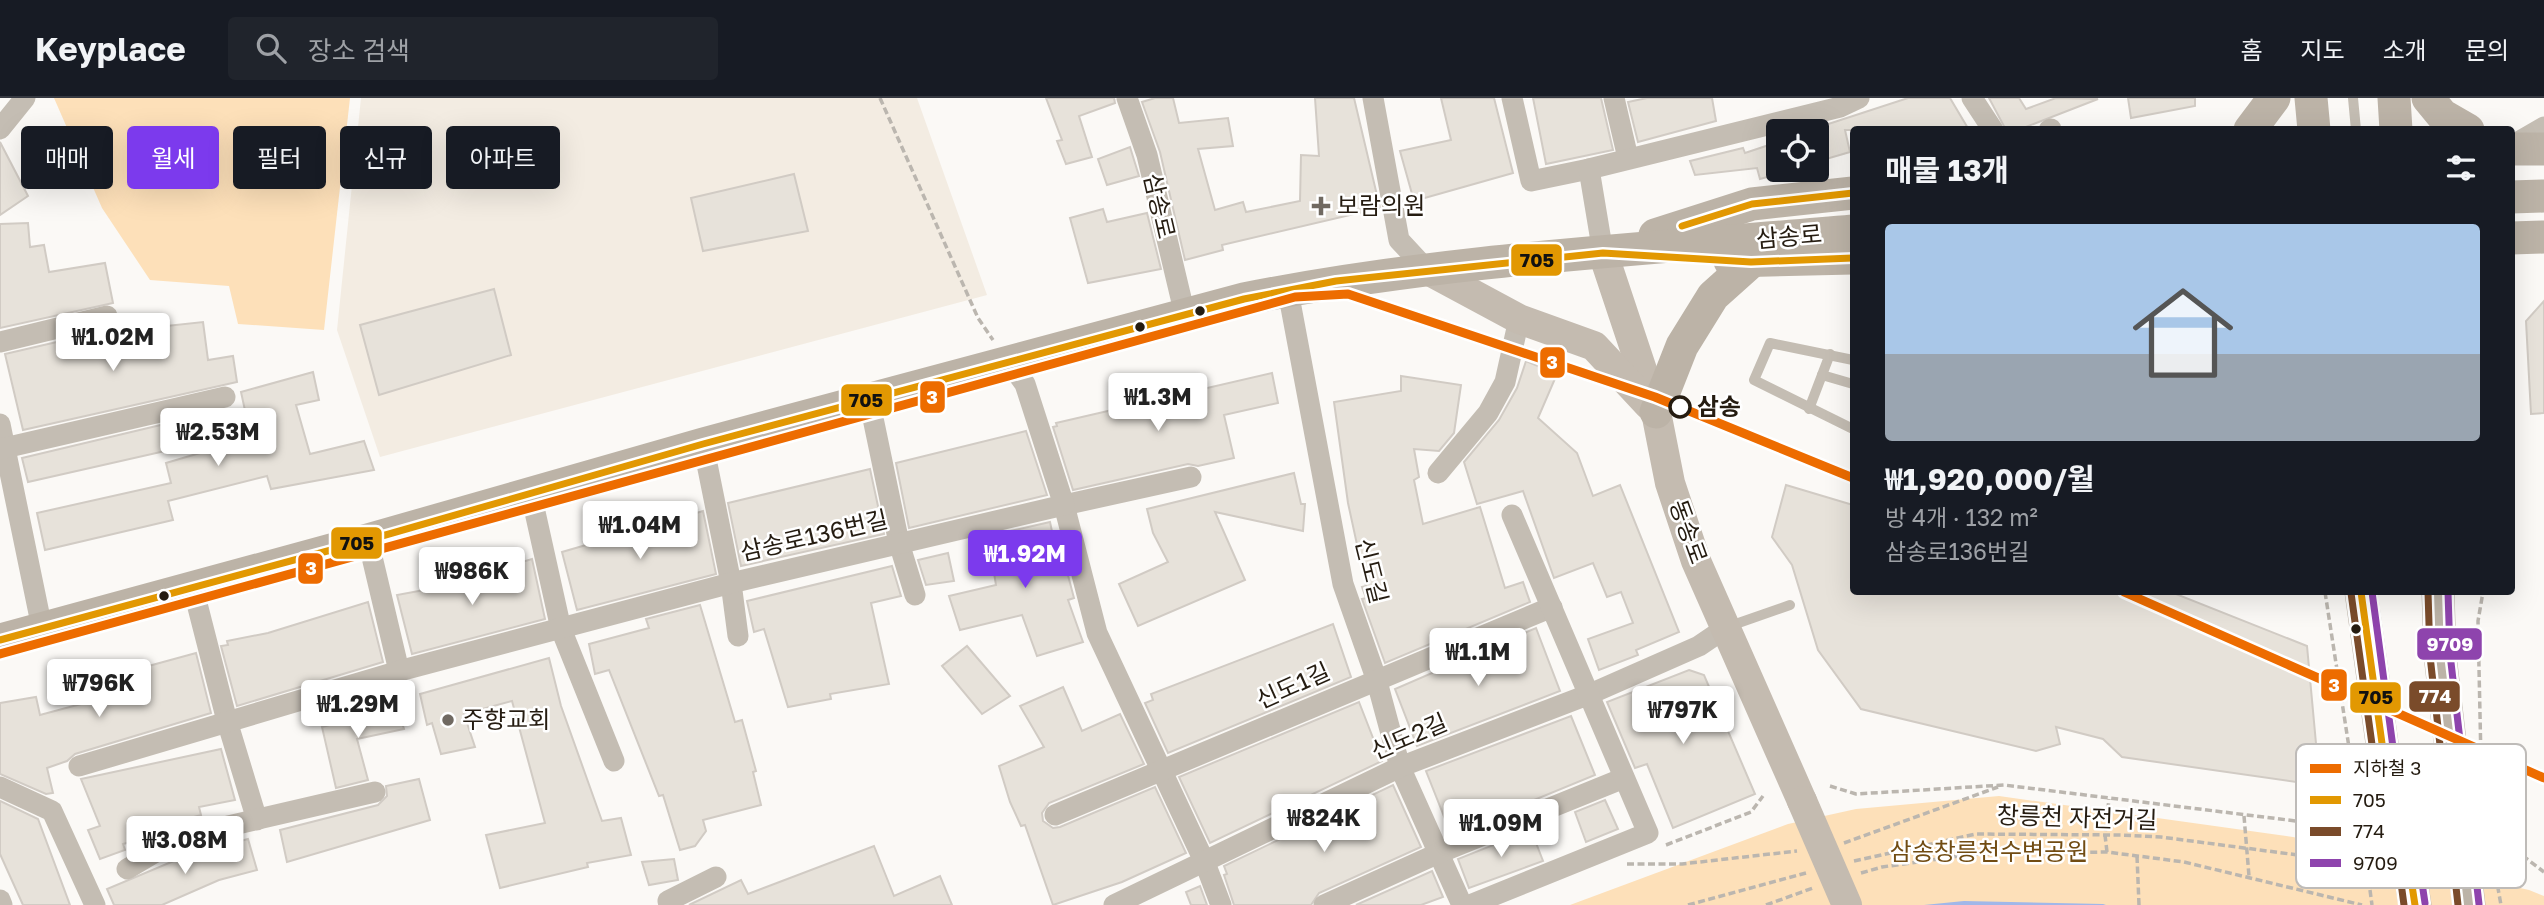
<!DOCTYPE html>
<html lang="ko">
<meta charset="utf-8">
<style>
:root{--surface:#171b24;--page:#20242c;--text:#f1f3f6;--muted:#9ea1a6;--line:#363941;--accent:#7c3aed}
body{margin:0;font-family:"Golos Text","Noto Sans KR",sans-serif;background:var(--page);color:var(--text);height:100vh;display:flex;flex-direction:column;font-size:26px;white-space:nowrap}
*{box-sizing:border-box;margin:0}
p{font-size:23px;color:var(--muted)}
.icon{flex:none;width:38px;height:38px;fill:none;stroke:currentColor;stroke-width:2;stroke-linecap:round;stroke-linejoin:round}
.map{position:relative;flex:1;overflow:hidden}
.drawer{position:absolute;left:1850px;top:28px;width:665px;height:469px;display:flex;flex-direction:column;background:var(--surface);border-radius:7px;box-shadow:0 7px 28px #0002}
.drawer>*{flex:none}
.banner{position:absolute;left:21px;top:28px;width:665px;height:63px;display:flex;gap:14px}
.buttons{position:absolute;left:1766px;top:21px;display:grid;gap:14px}
.buttons a{display:grid;place-items:center;width:63px;height:63px;border-radius:7px;background:var(--surface);box-shadow:0 7px 28px #0002;font-size:35px}
.price{position:absolute;translate:-50% -60px;padding:0 16px;border-radius:7px;background:#fff;color:#222;font-size:23px;line-height:46px;filter:drop-shadow(0 2px 4px #0008)}
.price::after{content:'';position:absolute;left:50%;top:42px;width:21px;height:16px;margin-left:-10px;background:inherit;clip-path:polygon(0 0,100% 0,50% 100%)}
.price.active{background:var(--accent);color:#fff}
ul{padding:0;list-style:none}
li{display:grid;align-content:center;gap:14px;height:371px;padding:0 35px}
li span{display:grid;place-items:center;height:217px;border-radius:7px;color:#555}
li>.icon{margin-inline-start:auto}
span .icon{width:126px;height:126px;fill:#fffc;stroke-width:1}
li b{font-size:30px}
h2{display:flex;justify-content:space-between;align-items:center;height:84px;padding:0 35px;font-size:30px}
.chip{padding:0 24px;border-radius:7px;background:var(--surface);box-shadow:0 7px 28px #0002;font-size:24px;line-height:63px}
.chip.active{background:var(--accent);color:#fff}
header{display:flex;align-items:center;gap:42px;box-sizing:border-box;height:98px;padding:0 35px;background:var(--surface);border-bottom:2px solid var(--line)}
header strong{font-size:33px}
nav{display:flex;gap:38px;margin-inline-start:auto;font-size:24px}
.search{width:490px;height:63px;background:var(--page);display:flex;align-items:center;gap:18px;box-sizing:border-box;padding:0 24px;border-radius:7px;color:var(--muted);font-size:26px}
.map>svg:first-child{display:block}
.built{fill:#f3ece2}
.green{fill:#fde0b9}
.water{fill:#a1b7e9}
.building{fill:#e7e2da;stroke:#d1cbc4;stroke-width:2}
.lines{fill:none;stroke-linecap:round;stroke-linejoin:round}
.path{stroke:#bbb6af;stroke-width:3.5;stroke-dasharray:7 3.5;stroke-linecap:butt}
.service{stroke:#c4bdb3;stroke-width:10}
.minor{stroke:#c4bdb3;stroke-width:21}
.secondary{stroke:#c4bbb0;stroke-width:30}
.primary{stroke:#bcb3a7;stroke-width:33}
.path-bridge{stroke:#bbb6af;stroke-width:3.5;stroke-dasharray:7 3.5;stroke-linecap:butt}
.secondary-bridge{stroke:#c4bbb0;stroke-width:30}
.primary-bridge{stroke:#bcb3a7;stroke-width:33}
.bus-1-casing{stroke:#fff;stroke-width:12}
.bus-2-casing{stroke:#fff;stroke-width:12}
.bus-3-casing{stroke:#fff;stroke-width:12}
.bus-1{stroke:#e29802;stroke-width:7}
.bus-2{stroke:#7a4b2a;stroke-width:7}
.bus-3{stroke:#8e44ad;stroke-width:7}
.metro-1-casing{stroke:#fff;stroke-width:14}
.metro-1{stroke:#ed6c00;stroke-width:9}
.poi-dot{fill:#706961;stroke:#fff;stroke-width:2.5}
.bus-dot{fill:#251c11;stroke:#fff;stroke-width:2.5}
.stop-dot{fill:#fff;stroke:#251c11;stroke-width:3.5}
.labels{text-anchor:middle;stroke-width:5;stroke-linejoin:round;paint-order:stroke}
.street-label{font-size:24px;fill:#251c11;stroke:#fff}
.poi-label{font-size:24px;fill:#251c11;stroke:#fff;text-anchor:start}
.stop-label{font-size:24px;font-weight:bold;fill:#251c11;stroke:#fff;text-anchor:start}
.park-label{font-size:24px;fill:#714c13;stroke:#fff}
.key{fill:#fff;stroke:#bebbb8;stroke-width:2}
.key-label{font-size:19px;fill:#251c11}
.line-badge{stroke:#fff;stroke-width:2.5}
.badge-label{font-size:19px;text-anchor:middle;font-weight:bold;fill:#fff}
.pale-badge-label{font-size:19px;text-anchor:middle;font-weight:bold;fill:#111}
</style>
<header>
<strong>Keyplace</strong>
<div class="search"><svg class="icon" aria-label="search" viewBox="0 0 24 24"><circle cx="10" cy="10" r="6"/><path d="M15 15l6 6"/></svg>장소 검색</div>
<nav><a>홈</a><a>지도</a><a>소개</a><a>문의</a></nav>
</header>
<div class="map">
<svg width="2544" height="807" viewBox="0 0 2544 807">
<rect width="100%" height="100%" fill="#fbf9f6"/>
<polygon class="built" points="361,0 917,0 987,197 380,359 337,232"/>
<g class="green">
<polygon points="54,0 350,0 324,232 238,226 229,188 150,182 102,110"/>
<polygon points="1999,698 2293,739 2529,792 2544,798 2544,807 1570,807 1788,726 1856,711"/>
</g>
<polygon class="water" points="1964,803 2103,806 2106,807 1924,807"/>
<g class="building">
<polygon points="1046,0 1114,0 1115,5 1079,18 1092,59 1066,66 1057,43 1062,42"/>
<polygon points="1155,0 1173,0 1179,25 1228,20 1233,48 1198,51 1215,112 1243,104 1246,114 1300,103 1301,57 1319,58 1315,0 1354,0 1380,110 1222,147 1223,152 1185,162 1160,54 1142,4"/>
<polygon points="1441,0 1494,0 1513,75 1414,103 1400,53 1451,42"/>
<polygon points="1533,0 1601,0 1613,52 1546,66"/>
<polygon points="1647,0 1712,0 1716,23 1638,44 1628,4"/>
<polygon points="1908,0 1950,0 1969,32 1845,32 1850,54 1816,64 1816,30"/>
<polygon points="1989,0 2019,0 2026,11 2056,0 2098,1 2018,32 2006,32"/>
<polygon points="2128,0 2195,0 2195,8 2131,20"/>
<polygon points="0,44 28,98 0,117"/>
<polygon points="1778,44 1778,76 1760,81 1757,70 1695,77 1690,63 1743,50 1745,55"/>
<polygon points="1130,49 1139,78 1107,87 1098,61"/>
<polygon points="794,76 808,133 703,153 691,100"/>
<polygon points="1103,111 1107,124 1147,115 1161,171 1088,185 1070,120"/>
<polygon points="28,125 30,149 44,147 49,174 105,165 113,205 0,230 0,126"/>
<polygon points="494,191 511,257 379,297 360,227"/>
<polygon points="2544,203 2544,315 2531,316 2526,223"/>
<polygon points="203,224 208,262 233,258 237,284 23,332 5,256 61,243 80,240 80,243 148,230"/>
<polygon points="1526,263 1557,276 1538,320 1577,355 1593,398 1620,387 1679,534 1636,552 1638,557 1599,572 1588,541 1633,525 1621,494 1607,499 1593,465 1554,480 1523,393 1477,406 1464,364 1499,322 1517,290"/>
<polygon points="313,274 319,302 296,307 310,356 364,343 374,372 271,391 267,378 168,403 173,422 45,452 37,415 171,385 166,365 251,340 241,294"/>
<polygon points="1272,275 1278,305 1224,317 1234,360 1198,368 1188,366 1073,392 1053,329 1057,328 1056,325"/>
<polygon points="1401,278 1461,287 1454,335 1439,353 1414,351 1419,379 1414,382 1423,426 1480,409 1505,490 1523,484 1530,504 1385,565 1362,501 1366,500 1362,489 1366,488 1348,405 1334,304 1401,293"/>
<polygon points="169,325 174,351 28,384 22,360"/>
<polygon points="1026,333 1047,397 909,430 896,365"/>
<polygon points="870,371 884,436 741,468 728,405"/>
<polygon points="1294,375 1301,406 1305,406 1303,433 1215,414 1245,482 1138,528 1119,486 1168,464 1153,435 1147,411"/>
<polygon points="1786,387 1853,407 1853,494 2171,494 2307,548 2319,678 2303,685 2122,659 2103,641 2056,629 2060,646 2036,653 1861,611 1818,552 1792,467 1772,439"/>
<polygon points="703,413 716,476 577,512 562,454"/>
<polygon points="1050,424 1060,471 1066,470 1074,500 1068,502 1083,544 1037,558 1022,517 960,532 949,498 996,487 988,438"/>
<polygon points="948,455 954,483 926,487 918,462"/>
<polygon points="532,461 545,521 412,556 397,497 435,490"/>
<polygon points="892,468 901,498 871,505 889,586 830,596 831,601 788,609 764,531 754,534 747,503"/>
<polygon points="368,504 383,564 237,608 221,548 228,547 227,543 268,535"/>
<polygon points="700,507 735,624 742,622 756,673 753,674 761,707 703,722 706,733 695,748 680,752 663,697 659,698 609,572 595,576 589,546 649,530 646,521"/>
<polygon points="1333,526 1351,579 1168,655 1145,605 1153,602 1151,596"/>
<polygon points="1536,530 1560,593 1417,648 1395,591"/>
<polygon points="967,548 1010,598 982,616 942,568"/>
<polygon points="196,555 211,615 75,656 67,663 47,670 53,695 46,696 0,676 0,605 36,599 40,617 107,599 101,581"/>
<polygon points="549,560 561,608 602,723 621,720 631,757 587,765 588,769 500,790 486,737 545,725 512,603 464,616 475,649 441,656 432,625 427,627 420,596"/>
<polygon points="1689,572 1704,577 1755,696 1673,730 1647,666 1635,670 1607,604"/>
<polygon points="1063,589 1082,633 1120,616 1144,666 1049,705 1042,715 1043,723 1053,730 1060,729 1155,689 1186,755 1122,784 1053,807 1025,727 1021,728 1010,704 999,668 1044,649 1020,608"/>
<polygon points="395,602 404,631 357,641 368,682 336,690 322,629 360,619 358,611"/>
<polygon points="1359,604 1382,663 1210,745 1179,679"/>
<polygon points="1571,618 1595,677 1451,736 1426,673"/>
<polygon points="221,651 235,702 199,709 201,717 166,727 167,732 160,736 123,746 125,752 100,761 88,732 100,728 81,681"/>
<polygon points="419,681 430,722 287,764 280,732 378,707 387,698 386,688"/>
<polygon points="1393,687 1421,749 1319,795 1311,807 1234,807 1224,777 1227,776 1224,768"/>
<polygon points="1605,702 1618,731 1586,744 1575,714"/>
<polygon points="0,703 38,721 70,807 23,807 0,756"/>
<polygon points="1531,732 1543,763 1469,790 1458,761"/>
<polygon points="248,741 257,772 219,782 162,807 114,807 107,791 188,757"/>
<polygon points="874,748 894,798 940,778 952,807 689,807 741,782 748,796"/>
<polygon points="674,761 678,782 649,787 642,764"/>
<polygon points="1432,773 1443,799 1421,807 1356,807"/>
<polygon points="1200,788 1207,807 1191,807 1186,794"/>
</g>
<g class="lines">
<g class="path">
<polyline points="880,0 978,220 993,242"/>
<polyline points="2325,494 2363,740"/>
<polyline points="2481,663 2478,523 2483,494"/>
<polyline points="1830,688 1856,696 2004,687 2361,731"/>
<polyline points="2244,718 2249,778"/>
<polyline points="2489,732 2544,774"/>
<polyline points="1844,745 1998,689"/>
<polyline points="1666,747 1751,714 1763,698"/>
<polyline points="2107,754 2105,737 2109,701"/>
<polyline points="2492,757 2501,807"/>
<polyline points="2137,758 2139,807"/>
<polyline points="1854,763 1976,736 2121,737 2161,739 2313,759 2385,779"/>
<polyline points="1627,766 1682,766 1797,753"/>
<polyline points="1861,775 1882,769 1974,756 2107,754 2184,764 2362,807"/>
<polyline points="1688,807 1806,775"/>
<polyline points="1766,807 1813,790"/>
</g>
<g class="service">
<polyline points="2353,0 2356,32"/>
<polyline points="1853,262 1770,245 1754,282 1853,331"/>
<polyline points="1822,277 1853,286"/>
<polyline points="1809,311 1830,256"/>
<polyline points="1727,529 1790,507"/>
</g>
<g class="minor">
<polyline points="1127,0 1147,57 1185,217"/>
<polyline points="1373,0 1399,142 1426,171"/>
<polyline points="1512,0 1531,83 1589,71"/>
<polyline points="1614,0 1628,60"/>
<polyline points="1972,0 1993,32"/>
<polyline points="0,31 25,0"/>
<polyline points="2049,32 2051,31"/>
<polyline points="2513,47 2544,29"/>
<polyline points="1603,155 1589,71 1840,9 1859,0"/>
<polyline points="1288,193 1343,486 1376,580 1400,669 1462,807"/>
<polyline points="0,244 107,218"/>
<polyline points="869,301 899,445 915,497"/>
<polyline points="0,326 42,530"/>
<polyline points="703,346 731,485 738,538"/>
<polyline points="0,351 225,299"/>
<polyline points="1438,375 1488,315 1505,284 1519,221"/>
<polyline points="1191,379 1064,407 1097,535 1205,765 1221,807"/>
<polyline points="531,396 561,531 614,663"/>
<polyline points="368,442 399,573"/>
<polyline points="193,490 227,623 257,722"/>
<polyline points="79,668 399,573 731,485 1064,407 1025,286 1009,264"/>
<polyline points="0,689 52,713 95,807"/>
<polyline points="1055,717 1552,509"/>
<polyline points="127,771 181,739 375,694"/>
<polyline points="0,802 2,807"/>
<polyline points="669,807 668,803 716,779"/>
<polyline points="1114,807 1400,669 1590,596 1699,548 1727,529"/>
<polyline points="1324,807 1439,755 1624,680"/>
<polyline points="1470,807 1648,735 1512,417"/>
</g>
<g class="secondary">
<polyline points="1603,155 1656,314 1670,385 1696,463 1802,703"/>
<polyline points="1426,171 1519,221 1594,248 1649,307"/>
</g>
<g class="primary">
<polyline points="2311,0 2314,32"/>
<polyline points="2394,0 2396,32"/>
<polyline points="2428,0 2442,17 2468,32"/>
<polyline points="2250,32 2274,0"/>
<polyline points="2511,51 2544,51"/>
<polyline points="2511,99 2544,98"/>
<polyline points="1655,137 1752,106 1853,95"/>
<polyline points="2511,140 2544,139"/>
<polyline points="1730,163 1853,160"/>
<polyline points="1656,314 1682,248 1713,198 1751,164"/>
<polyline points="2361,494 2390,703 2409,768"/>
<polyline points="2438,494 2440,557 2469,807"/>
<path d="M0,542l368,-100 335,-96 541,-145c200,-40 406,-50 609,-68"/>
</g>
<polyline class="path-bridge" points="2363,740 2372,807"/>
<polyline class="secondary-bridge" points="1802,703 1847,807"/>
<polyline class="primary-bridge" points="2409,768 2415,807"/>
<g class="bus-1-casing">
<g id="bus-1">
<polyline points="1682,128 1752,106 1853,95"/>
<polyline points="2361,494 2390,703 2409,768 2415,807"/>
<polyline points="0,542 368,442 703,346 1244,201 1336,183 1603,155 1751,164 1853,160"/>
</g>
</g>
<g class="bus-2-casing">
<g id="bus-2">
<polyline points="2428,494 2430,558 2458,807"/>
<polyline points="2351,495 2380,704 2399,770 2404,807"/>
</g>
</g>
<g class="bus-3-casing">
<g id="bus-3">
<polyline points="2372,494 2400,701 2419,765 2425,805"/>
<polyline points="2448,494 2450,556 2479,806"/>
</g>
</g>
<use href="#bus-1" class="bus-1"/>
<use href="#bus-2" class="bus-2"/>
<use href="#bus-3" class="bus-3"/>
<g class="metro-1-casing">
<g id="metro-1">
<polyline points="2124,494 2544,680"/>
<polyline points="0,556 1295,199 1348,196 1655,299 1853,380"/>
</g>
</g>
<use href="#metro-1" class="metro-1"/>
</g>
<g class="poi-dot">
<path d="M1317.5 97.5h7v7h7v7h-7v7h-7v-7h-7v-7h7z"/>
<circle cx="448" cy="622" r="7"/>
</g>
<g class="bus-dot">
<circle cx="1200" cy="213" r="6"/>
<circle cx="1140" cy="229" r="6"/>
<circle cx="164" cy="498" r="6"/>
<circle cx="2356" cy="531" r="6"/>
</g>
<circle class="stop-dot" cx="1680" cy="309" r="10"/>
<g class="labels">
<g class="street-label">
<text transform="translate(1159 108) rotate(77)" y="8">삼송로</text>
<text transform="translate(1789 139) rotate(-5)" y="8">삼송로</text>
<text transform="translate(1688 434) rotate(70)" y="8">동송로</text>
<text transform="translate(814 438) rotate(-13)" y="8">삼송로136번길</text>
<text transform="translate(1371 473) rotate(76)" y="8">신도길</text>
<text transform="translate(1293 588) rotate(-24)" y="8">신도1길</text>
<text transform="translate(1409 639) rotate(-23)" y="8">신도2길</text>
<text transform="translate(2077 720) rotate(2)" y="8">창릉천 자전거길</text>
</g>
<g class="poi-label">
<text x="1337" y="116">보람의원</text>
<text x="462" y="630">주향교회</text>
</g>
<g class="stop-label">
<text x="1697" y="317">삼송</text>
</g>
<g class="park-label">
<text x="1989" y="762">삼송창릉천수변공원</text>
</g>
</g>
<rect x="2296" y="646" width="230" height="144" rx="10" class="key"/>
<rect x="2310" y="666" width="31" height="9" fill="#ed6c00"/>
<rect x="2310" y="698" width="31" height="8" fill="#e29802"/>
<rect x="2310" y="729" width="31" height="9" fill="#7a4b2a"/>
<rect x="2310" y="761" width="31" height="8" fill="#8e44ad"/>
<g class="key-label">
<text x="2353" y="677">지하철 3</text>
<text x="2353" y="709">705</text>
<text x="2353" y="740">774</text>
<text x="2353" y="772">9709</text>
</g>
<g class="line-badge">
<rect x="1510" y="145" width="53" height="34" rx="7" fill="#e29802"/>
<rect x="1539" y="248" width="27" height="33" rx="7" fill="#ed6c00"/>
<rect x="919" y="282" width="27" height="34" rx="7" fill="#ed6c00"/>
<rect x="840" y="285" width="53" height="34" rx="7" fill="#e29802"/>
<rect x="330" y="428" width="53" height="34" rx="7" fill="#e29802"/>
<rect x="297" y="454" width="27" height="33" rx="7" fill="#ed6c00"/>
<rect x="2416" y="529" width="67" height="34" rx="7" fill="#8e44ad"/>
<rect x="2320" y="570" width="28" height="34" rx="7" fill="#ed6c00"/>
<rect x="2408" y="582" width="53" height="33" rx="7" fill="#7a4b2a"/>
<rect x="2349" y="583" width="53" height="33" rx="7" fill="#e29802"/>
</g>
<g class="badge-label">
<text x="1552" y="271">3</text>
<text x="932" y="306">3</text>
<text x="311" y="477">3</text>
<text x="2450" y="553">9709</text>
<text x="2334" y="594">3</text>
<text x="2435" y="605">774</text>
</g>
<g class="pale-badge-label">
<text x="1537" y="169">705</text>
<text x="866" y="309">705</text>
<text x="357" y="452">705</text>
<text x="2376" y="606">705</text>
</g>
</svg>
<div class="buttons">
<a><svg class="icon" aria-label="locate" viewBox="0 0 24 24"><circle cx="12" cy="12" r="6"/><path d="M12 2v4M12 18v4M2 12h4M18 12h4"/></svg></a>
</div>
<b class="price" style="left:113px;top:275px">₩1.02M</b>
<b class="price" style="left:1158px;top:335px">₩1.3M</b>
<b class="price" style="left:218px;top:370px">₩2.53M</b>
<b class="price" style="left:640px;top:463px">₩1.04M</b>
<b class="price active" style="left:1025px;top:492px">₩1.92M</b>
<b class="price" style="left:472px;top:509px">₩986K</b>
<b class="price" style="left:1478px;top:590px">₩1.1M</b>
<b class="price" style="left:99px;top:621px">₩796K</b>
<b class="price" style="left:358px;top:642px">₩1.29M</b>
<b class="price" style="left:1683px;top:648px">₩797K</b>
<b class="price" style="left:1324px;top:756px">₩824K</b>
<b class="price" style="left:1501px;top:761px">₩1.09M</b>
<b class="price" style="left:185px;top:778px">₩3.08M</b>
<div class="banner">
<a class="chip">매매</a>
<a class="chip active">월세</a>
<a class="chip">필터</a>
<a class="chip">신규</a>
<a class="chip">아파트</a>
</div>
<section class="drawer">
<h2>매물 13개<svg class="icon" aria-label="filters" viewBox="0 0 24 24"><path d="M4 7h16M4 17h16"/><circle cx="9" cy="7" r="2"/><circle cx="15" cy="17" r="2"/></svg></h2>
<ul>
<li><span style="background:linear-gradient(#a9c7e8 60%,#9aa5b1 0)"><svg class="icon" aria-label="home" viewBox="0 0 24 24"><path d="M3 11l9-7 9 7M6 9v11h12V9"/></svg></span><div><b>₩1,920,000/월</b><p>방 4개 · 132 m²</p><p>삼송로136번길</p></div></li>
</ul>
</section>
</div>
